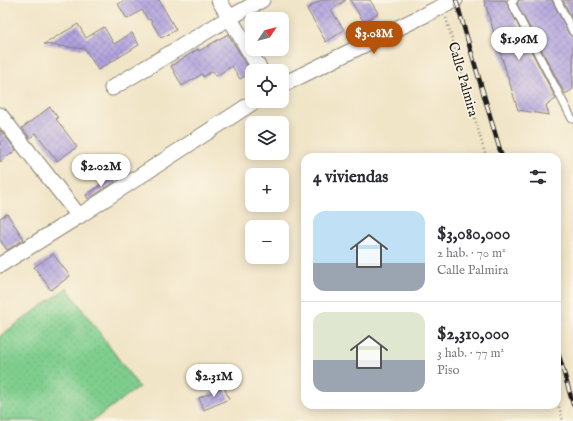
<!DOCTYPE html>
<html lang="es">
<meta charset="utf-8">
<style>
:root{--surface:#fff;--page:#f2f2f3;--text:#2b2b33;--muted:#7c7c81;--line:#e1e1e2;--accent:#b45309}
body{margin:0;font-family:"IM FELL English",serif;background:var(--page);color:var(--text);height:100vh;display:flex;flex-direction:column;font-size:15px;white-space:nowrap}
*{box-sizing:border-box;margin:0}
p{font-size:13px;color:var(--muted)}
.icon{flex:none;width:22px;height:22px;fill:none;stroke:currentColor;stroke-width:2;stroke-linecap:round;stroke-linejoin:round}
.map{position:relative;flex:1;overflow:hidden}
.sheet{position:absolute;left:301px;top:153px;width:260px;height:256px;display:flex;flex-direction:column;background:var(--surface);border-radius:12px;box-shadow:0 2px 10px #0003}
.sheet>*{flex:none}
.needle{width:26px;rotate:55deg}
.buttons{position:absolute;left:245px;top:12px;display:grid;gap:8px}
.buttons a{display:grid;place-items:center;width:44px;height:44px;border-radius:8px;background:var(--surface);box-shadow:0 2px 10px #0003;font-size:20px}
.price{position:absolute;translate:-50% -34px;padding:0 9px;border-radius:14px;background:#fff;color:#222;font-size:13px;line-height:26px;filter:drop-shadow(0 1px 2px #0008)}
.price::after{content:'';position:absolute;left:50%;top:24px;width:12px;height:9px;margin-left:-6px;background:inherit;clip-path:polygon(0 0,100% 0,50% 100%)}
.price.active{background:var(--accent);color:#fff}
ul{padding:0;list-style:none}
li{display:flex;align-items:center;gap:12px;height:100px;padding:0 12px}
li+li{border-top:1px solid var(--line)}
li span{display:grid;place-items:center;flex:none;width:112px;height:80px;border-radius:12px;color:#555}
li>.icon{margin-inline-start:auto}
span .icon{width:48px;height:48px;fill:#fffc;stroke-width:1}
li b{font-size:17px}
h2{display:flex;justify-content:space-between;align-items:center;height:48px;padding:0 12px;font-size:17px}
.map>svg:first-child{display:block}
.grass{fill:url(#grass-dots);stroke:#4e7555}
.building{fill:url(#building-cross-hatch)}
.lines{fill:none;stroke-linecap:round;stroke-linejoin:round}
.lane-casing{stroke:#868072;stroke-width:9}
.street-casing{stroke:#868072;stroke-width:17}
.path{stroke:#868072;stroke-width:2.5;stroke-dasharray:1 3;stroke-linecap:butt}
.lane{stroke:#fff;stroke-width:7}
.street{stroke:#fff;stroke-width:15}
.rail-casing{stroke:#1c1c1c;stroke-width:4.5}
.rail{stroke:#fcf5e5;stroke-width:3;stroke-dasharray:9;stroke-linecap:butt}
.labels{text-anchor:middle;stroke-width:3;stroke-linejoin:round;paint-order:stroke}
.street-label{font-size:14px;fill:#1c1c1c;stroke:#fcf5e5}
</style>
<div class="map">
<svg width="573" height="421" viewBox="0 0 573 421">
<defs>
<pattern id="grass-dots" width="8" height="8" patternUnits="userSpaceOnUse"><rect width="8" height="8" fill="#7fce8e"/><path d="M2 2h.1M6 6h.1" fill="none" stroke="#6db07a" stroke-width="1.8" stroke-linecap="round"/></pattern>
<pattern id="building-cross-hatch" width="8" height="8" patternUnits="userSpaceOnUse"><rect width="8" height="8" fill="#ac9edf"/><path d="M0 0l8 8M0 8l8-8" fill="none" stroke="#8b80b4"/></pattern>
</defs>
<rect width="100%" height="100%" fill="#fcf5e5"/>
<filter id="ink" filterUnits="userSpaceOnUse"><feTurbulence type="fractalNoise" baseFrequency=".025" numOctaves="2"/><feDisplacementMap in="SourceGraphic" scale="8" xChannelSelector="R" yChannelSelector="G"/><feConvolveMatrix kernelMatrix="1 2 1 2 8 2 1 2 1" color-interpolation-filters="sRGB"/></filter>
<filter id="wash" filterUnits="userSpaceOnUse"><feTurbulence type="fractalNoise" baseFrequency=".012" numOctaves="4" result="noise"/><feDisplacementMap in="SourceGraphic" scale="16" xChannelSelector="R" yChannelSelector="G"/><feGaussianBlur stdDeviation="0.9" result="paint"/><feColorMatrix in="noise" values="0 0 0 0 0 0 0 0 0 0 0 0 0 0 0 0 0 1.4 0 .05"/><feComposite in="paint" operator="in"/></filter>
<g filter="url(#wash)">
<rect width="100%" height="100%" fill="#f1e5c8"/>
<polygon class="grass" points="67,288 139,387 92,421 0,421 0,336"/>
<g id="blocks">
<g class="building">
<polygon points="125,0 159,0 176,30 161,38 150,19 148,20 142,10 127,19 118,4"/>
<polygon points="321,0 346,0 331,10 344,30 326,42 307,9"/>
<polygon points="350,0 370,0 378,13 364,22"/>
<polygon points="484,0 506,0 507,4 556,99 546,105 549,115 518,110"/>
<polygon points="519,0 552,0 569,34 571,36 573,37 573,89 565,94 517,4"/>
<polygon points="563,0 573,0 573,21"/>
<polygon points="78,24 86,38 104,27 114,44 132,33 139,45 98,70 85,49 44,44"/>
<polygon points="228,34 251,72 240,79 232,66 216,76 213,71 203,77 202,74 182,86 171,66 198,49 199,51"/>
<polygon points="50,107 58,118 56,119 77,147 57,161 36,133 30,138 22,128"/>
<polygon points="0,130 16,150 0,162"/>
<polygon points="112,177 115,182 88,199 86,195"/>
<polygon points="7,214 24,239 7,250 0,240 0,218"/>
<polygon points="53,254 70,276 51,290 34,267"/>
<polygon points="224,387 229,399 204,410 199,398"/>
</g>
</g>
</g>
<g filter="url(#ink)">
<use href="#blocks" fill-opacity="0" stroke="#868072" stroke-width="1"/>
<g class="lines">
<g class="lane-casing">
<g id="lane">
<polyline points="514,0 511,2 572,119 573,119"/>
<polyline points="557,0 573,32"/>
</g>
</g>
<g class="street-casing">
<g id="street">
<polyline points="219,0 261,71"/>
<polyline points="282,85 455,0"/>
<polyline points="112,88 229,18 262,0"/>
<polyline points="0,115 79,216"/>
<polyline points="0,265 79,216 255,101"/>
</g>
</g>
<g class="path">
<polyline points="446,18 486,157"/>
<polyline points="557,399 563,421"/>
</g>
<use href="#lane" class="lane"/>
<use href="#street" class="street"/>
<g class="rail-casing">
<g id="rail">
<polyline points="456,0 502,157"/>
<polyline points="557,349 573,404"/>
</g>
</g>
<use href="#rail" class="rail"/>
</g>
</g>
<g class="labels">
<g class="street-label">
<text transform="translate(464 79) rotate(74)" y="5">Calle Palmira</text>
</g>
</g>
</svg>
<div class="buttons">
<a><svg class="needle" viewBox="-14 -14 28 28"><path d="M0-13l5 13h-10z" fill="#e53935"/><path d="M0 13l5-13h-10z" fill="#7c7c81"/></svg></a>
<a><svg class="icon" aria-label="locate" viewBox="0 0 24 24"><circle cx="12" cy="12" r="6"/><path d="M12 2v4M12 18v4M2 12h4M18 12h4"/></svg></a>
<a><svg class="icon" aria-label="layers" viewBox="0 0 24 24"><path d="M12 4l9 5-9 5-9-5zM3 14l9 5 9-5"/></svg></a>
<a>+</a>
<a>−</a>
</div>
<b class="price active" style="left:374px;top:55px">$3.08M</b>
<b class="price" style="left:519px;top:61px">$1.96M</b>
<b class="price" style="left:101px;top:188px">$2.02M</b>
<b class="price" style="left:214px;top:398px">$2.31M</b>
<section class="sheet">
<h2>4 viviendas<svg class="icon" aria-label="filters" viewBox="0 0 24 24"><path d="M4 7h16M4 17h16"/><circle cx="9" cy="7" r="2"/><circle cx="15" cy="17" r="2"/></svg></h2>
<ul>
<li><span style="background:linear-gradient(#bfe0f5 65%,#9aa5b1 0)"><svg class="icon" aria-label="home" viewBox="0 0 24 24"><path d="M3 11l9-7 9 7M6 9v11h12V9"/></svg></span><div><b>$3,080,000</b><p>2 hab. · 70 m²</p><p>Calle Palmira</p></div></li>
<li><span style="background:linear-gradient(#dfe7d0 60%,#9aa5b1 0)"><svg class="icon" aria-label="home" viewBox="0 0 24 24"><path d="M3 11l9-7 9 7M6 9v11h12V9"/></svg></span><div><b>$2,310,000</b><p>3 hab. · 77 m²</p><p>Piso</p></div></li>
</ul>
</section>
</div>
